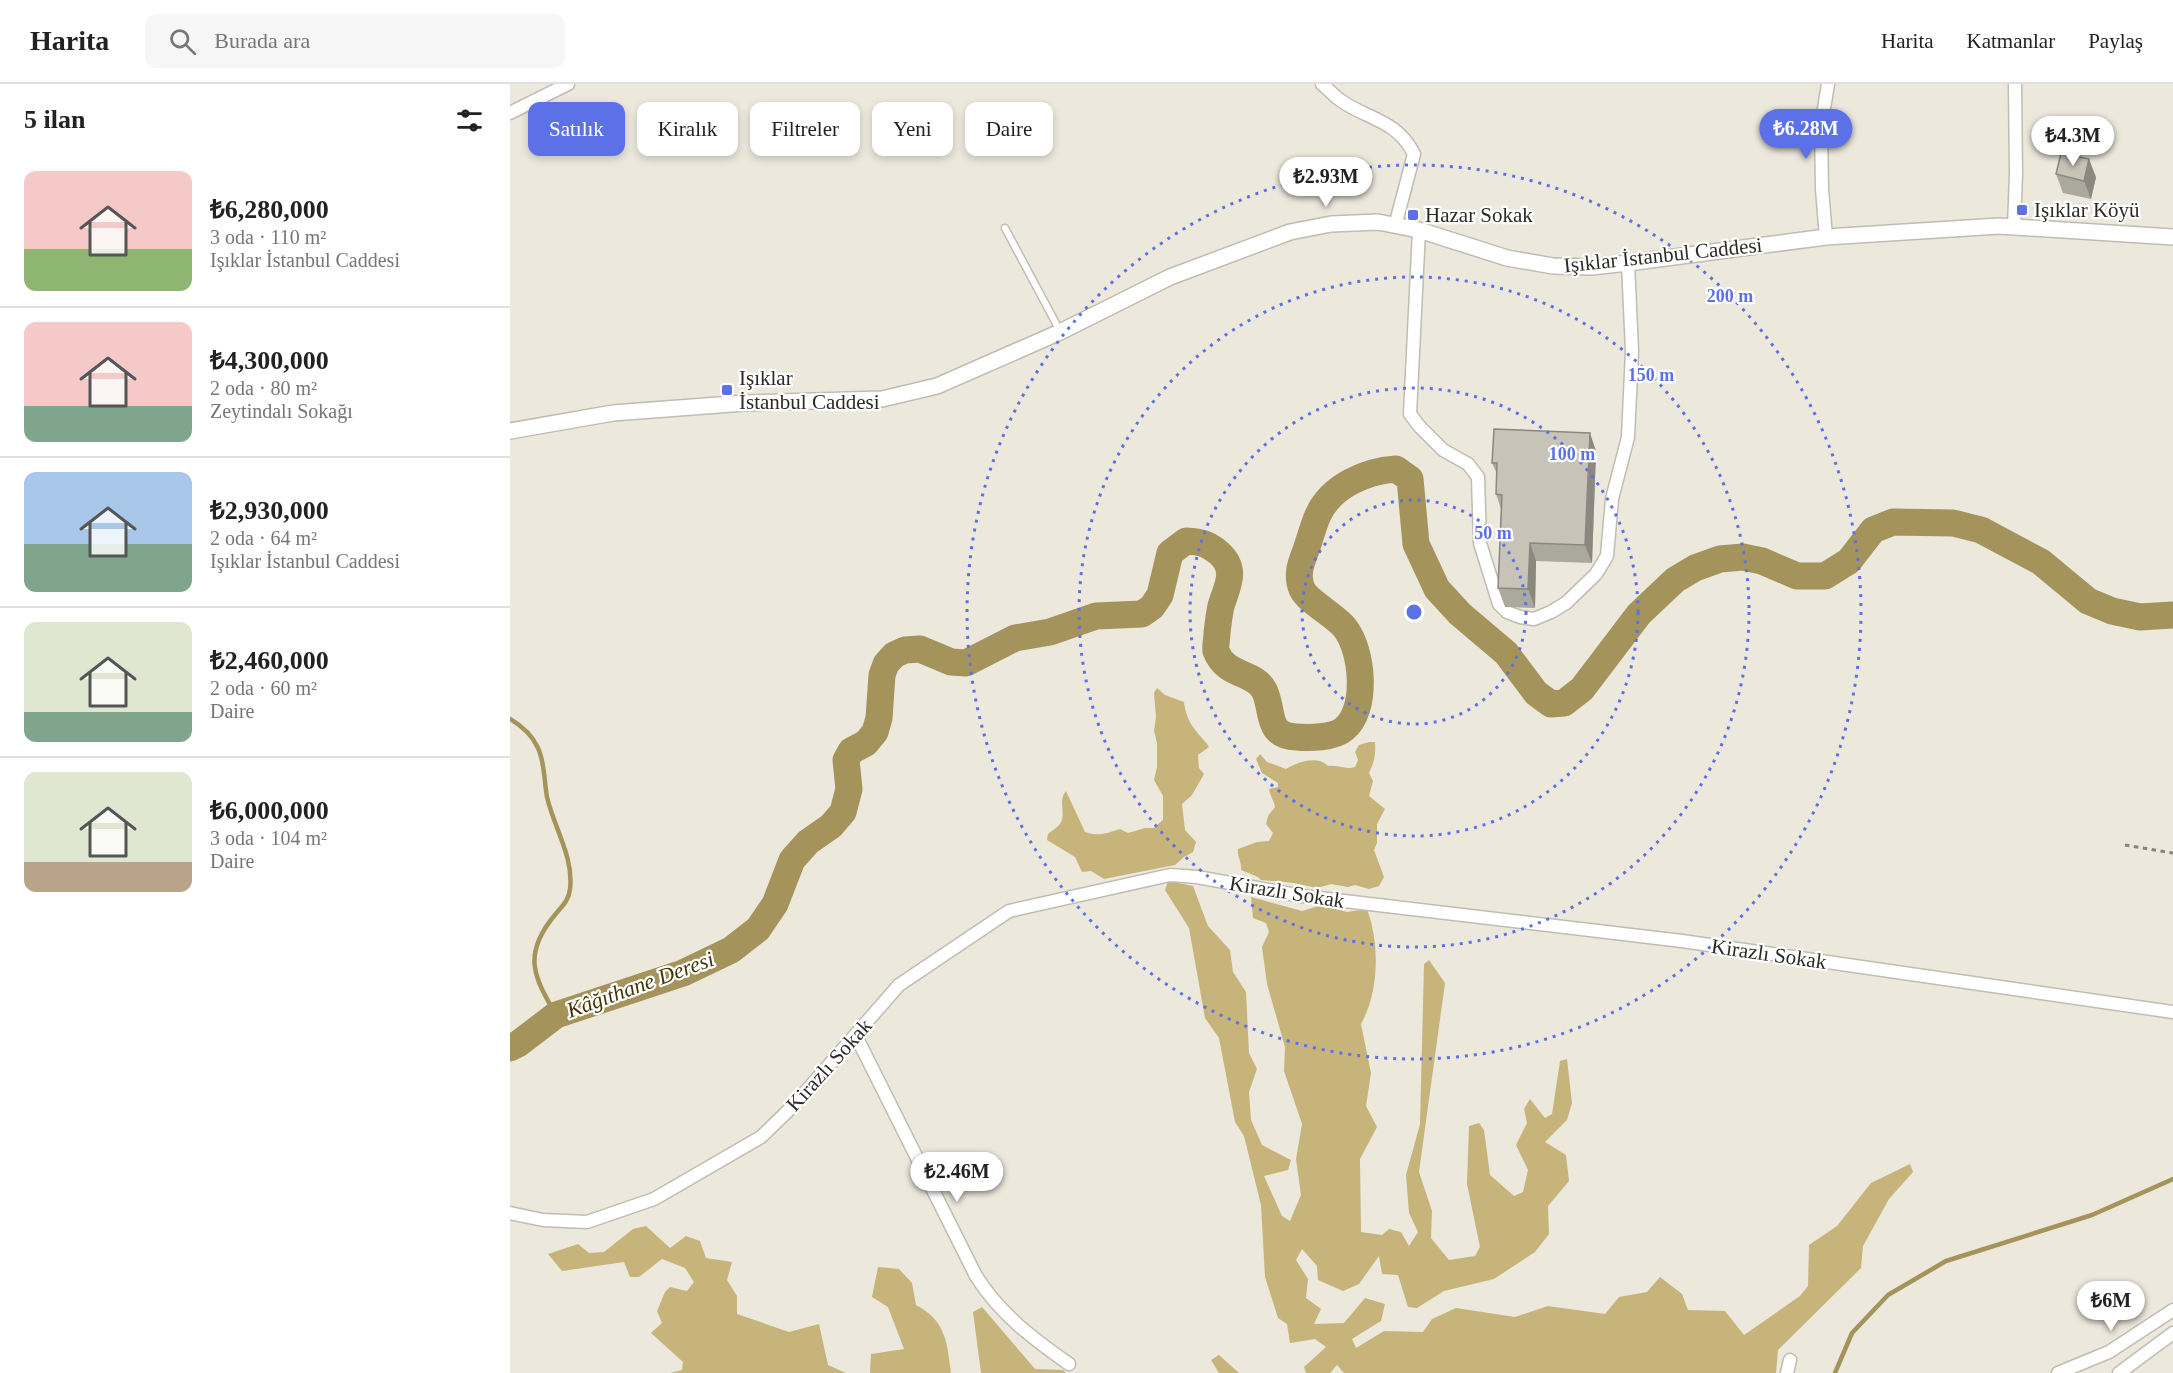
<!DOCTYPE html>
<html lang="tr">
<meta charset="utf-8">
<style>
:root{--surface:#fff;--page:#f6f6f6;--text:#222;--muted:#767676;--line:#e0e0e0;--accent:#5c71e8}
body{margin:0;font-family:"Times New Roman",serif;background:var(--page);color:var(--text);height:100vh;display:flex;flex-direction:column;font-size:22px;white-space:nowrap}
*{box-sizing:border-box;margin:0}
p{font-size:20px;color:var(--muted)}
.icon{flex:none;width:33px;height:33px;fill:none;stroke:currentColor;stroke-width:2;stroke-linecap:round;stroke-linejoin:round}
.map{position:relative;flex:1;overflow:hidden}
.sheet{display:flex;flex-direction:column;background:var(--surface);width:510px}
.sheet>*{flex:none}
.top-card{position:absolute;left:18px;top:18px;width:570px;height:54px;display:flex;gap:12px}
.price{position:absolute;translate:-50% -51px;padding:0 14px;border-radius:21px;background:#fff;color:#222;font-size:20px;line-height:39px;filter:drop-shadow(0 2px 3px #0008)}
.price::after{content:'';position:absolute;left:50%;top:36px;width:18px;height:14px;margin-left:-9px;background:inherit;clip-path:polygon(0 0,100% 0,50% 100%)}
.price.active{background:var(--accent);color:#fff}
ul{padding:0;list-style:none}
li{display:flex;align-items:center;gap:18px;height:150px;padding:0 24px}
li+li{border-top:2px solid var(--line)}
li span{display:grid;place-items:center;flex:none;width:168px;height:120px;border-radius:12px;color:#555}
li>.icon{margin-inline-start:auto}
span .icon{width:72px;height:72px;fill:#fffc;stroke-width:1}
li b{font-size:26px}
h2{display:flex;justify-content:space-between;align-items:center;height:72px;padding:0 24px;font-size:26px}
.pill{padding:0 21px;border-radius:12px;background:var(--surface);box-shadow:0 3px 9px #0003;font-size:21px;line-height:54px}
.pill.active{background:var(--accent);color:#fff}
header{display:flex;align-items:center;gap:36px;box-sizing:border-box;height:84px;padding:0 30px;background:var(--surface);border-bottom:2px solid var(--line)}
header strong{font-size:28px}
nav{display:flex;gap:33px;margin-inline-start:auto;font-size:21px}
.search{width:420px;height:54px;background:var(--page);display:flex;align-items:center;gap:15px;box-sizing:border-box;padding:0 21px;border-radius:12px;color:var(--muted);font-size:22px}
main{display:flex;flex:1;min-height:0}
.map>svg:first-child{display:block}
.forest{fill:#c6b47b}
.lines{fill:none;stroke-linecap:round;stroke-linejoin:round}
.stream{stroke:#a5935c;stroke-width:4.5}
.river{stroke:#a5935c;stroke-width:27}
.service-casing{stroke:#c0bcb1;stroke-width:9}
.minor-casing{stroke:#c0bcb1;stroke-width:15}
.tertiary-casing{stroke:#c0bcb1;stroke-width:18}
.path{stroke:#86847b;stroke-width:3;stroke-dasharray:4.5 4.5;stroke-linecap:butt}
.service{stroke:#fff;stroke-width:6}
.minor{stroke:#fff;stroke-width:12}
.tertiary{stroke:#fff;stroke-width:15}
.wall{fill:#aba89d}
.shaded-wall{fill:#8b8880}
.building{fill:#c7c3b7;stroke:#8b8880;stroke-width:1.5}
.ring{fill:none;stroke:#5c71e8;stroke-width:3;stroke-dasharray:3 6}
.poi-dot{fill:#5c71e8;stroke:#fff;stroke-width:2}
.labels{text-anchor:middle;stroke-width:4.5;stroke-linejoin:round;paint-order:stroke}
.poi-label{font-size:21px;fill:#2b2a25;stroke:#fff;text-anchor:start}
.street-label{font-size:21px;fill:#2b2a25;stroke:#fff}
.water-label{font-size:22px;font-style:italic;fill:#423505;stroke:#fff}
.centre{fill:#5c71e8;stroke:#fff;stroke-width:3}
.ring-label{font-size:18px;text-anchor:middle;font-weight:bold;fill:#5c71e8;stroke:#fff;stroke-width:4.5;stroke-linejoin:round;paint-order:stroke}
</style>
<header>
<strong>Harita</strong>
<div class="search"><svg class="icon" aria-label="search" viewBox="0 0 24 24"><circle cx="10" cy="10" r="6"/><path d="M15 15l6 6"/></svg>Burada ara</div>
<nav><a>Harita</a><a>Katmanlar</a><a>Paylaş</a></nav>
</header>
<main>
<section class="sheet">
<h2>5 ilan<svg class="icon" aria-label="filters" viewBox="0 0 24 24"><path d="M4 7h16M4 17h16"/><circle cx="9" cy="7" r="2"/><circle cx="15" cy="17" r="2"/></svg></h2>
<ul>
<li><span style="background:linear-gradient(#f6c9c9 65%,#8fb573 0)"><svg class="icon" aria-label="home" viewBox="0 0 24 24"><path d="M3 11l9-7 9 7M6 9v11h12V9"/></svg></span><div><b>₺6,280,000</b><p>3 oda · 110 m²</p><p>Işıklar İstanbul Caddesi</p></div></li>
<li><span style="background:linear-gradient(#f6c9c9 70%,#7fa58c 0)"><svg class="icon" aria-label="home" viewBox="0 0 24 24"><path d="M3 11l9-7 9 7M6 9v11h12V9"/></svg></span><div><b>₺4,300,000</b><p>2 oda · 80 m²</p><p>Zeytindalı Sokağı</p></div></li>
<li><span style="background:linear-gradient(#a9c7e8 60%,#7fa58c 0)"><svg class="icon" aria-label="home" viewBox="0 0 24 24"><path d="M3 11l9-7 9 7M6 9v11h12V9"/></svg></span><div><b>₺2,930,000</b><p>2 oda · 64 m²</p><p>Işıklar İstanbul Caddesi</p></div></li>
<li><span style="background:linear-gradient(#dfe7d0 75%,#7fa58c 0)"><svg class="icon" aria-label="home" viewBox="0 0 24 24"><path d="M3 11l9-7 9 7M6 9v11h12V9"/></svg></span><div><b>₺2,460,000</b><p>2 oda · 60 m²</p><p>Daire</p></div></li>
<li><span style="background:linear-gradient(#dfe7d0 75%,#b9a48a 0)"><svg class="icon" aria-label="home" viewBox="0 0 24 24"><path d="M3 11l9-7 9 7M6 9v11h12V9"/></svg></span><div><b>₺6,000,000</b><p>3 oda · 104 m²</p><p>Daire</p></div></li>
</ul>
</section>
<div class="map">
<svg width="1663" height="1289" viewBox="0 0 1663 1289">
<rect width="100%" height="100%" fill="#ece8dc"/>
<g class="forest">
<path d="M647,604l8,7 19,7c1,10 5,21 12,29 4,6 9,9 13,16l-11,8 1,13 5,6 -12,21 -10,9 3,26 11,12 -3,10 -9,5 -9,8 -71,14 -13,-8 -9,1 -7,-15 -28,-17 1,-6c3,-3 9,-6 12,-10 7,-11 -3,-22 6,-33l19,41c14,5 22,1 35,-3l8,4 17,-5h9l9,-8v-24l-9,-16 3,-13v-24l-3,-12 2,-14 -2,-24z"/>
<path d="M859,658h6c1,12 -1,21 -6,31l4,8 -4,15 16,13 -8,15v19l-3,7 10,27 -5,9 -10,3 -14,-4 -7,2 -17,-3 -14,4 -23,-5 -33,-3 -3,-3 -17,-7c1,-8 -4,-13 -3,-21l19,-7 12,-1 4,-8 -7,-9 2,-8 7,-9c-1,-7 -5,-11 -6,-18l9,-2v-4l-16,-10 -6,-14 4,-5 7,8 19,7c11,-7 32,-14 42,-3 11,-1 17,4 27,1l3,-7 -3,-8 4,-7z"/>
<path d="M658,797l25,5 15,40 22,24 3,22 13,20 3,61 8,16 -8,23 2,28 11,25 29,15 -3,10 -24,6 18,40 8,5 11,-26 -5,-36 6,-35 -18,-53 1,-24 -18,-63 -5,-37 7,-15 -3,-9 -13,-5 -2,-21 51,14 20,-6 25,7 20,-3c13,35 12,83 -6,115l10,49 -5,33 11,21 -17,32 1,73 21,3 7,-6 12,3 8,14 9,-14 -9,-19 -3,-38 14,-51 4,-160 5,-4 16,23 -26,189 13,39 -1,27 18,22 26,-4 5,-9 -13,-63 2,-58 10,-3 5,7 6,45 24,21 9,-4 5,-22 -12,-25 11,-22 -3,-14 6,-10 15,19 7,-4 8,-53 7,-2 5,44 -5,17 -22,22 21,13 3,26 -21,25 1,28 -14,18 -41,27 -50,12 -27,17 -9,-1 -10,-32 -16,-1 -3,-18 -20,28 -16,7 -25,-11 -1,-14 -15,-17 -6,11 12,19 -2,19 15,11 -7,15 30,-1 21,-25 20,6 -4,17 -29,18 4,9 28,-17 39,1 9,-13 24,-11 59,9 33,-11 57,8 14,-17 28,-5 13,-15 22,17 6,16 37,1 19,24 56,-39 8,-10 1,-41 28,-19 34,-43 39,-19 3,8 -24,27 -26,47 -2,22 -83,82 -2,23h-432l-7,-8 -7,8h-24l-2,-6 22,-20 -11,-8 -25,4 -3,-19 -9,-6 -13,-41 -4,-72 -17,-69 -9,-14 -16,-84 -14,-20 -16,-90 -24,-38z"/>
<polygon points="136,1142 160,1164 176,1152 190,1157 196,1174 222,1178 217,1196 227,1212 227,1230 279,1248 309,1240 318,1281 336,1289 160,1289 172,1286 173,1278 141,1249 152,1239 147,1227 155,1208 160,1203 177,1207 184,1198 175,1184 152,1175 129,1193 120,1193 114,1178 52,1187 38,1170 68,1160 79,1169 94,1168 123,1145"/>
<path d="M368,1183l21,2 13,14 4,22c30,16 31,37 35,68h-81l1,-19 33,-5 -16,-42 -16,-10z"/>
<polygon points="472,1223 525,1285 553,1286 556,1289 471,1289 463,1228"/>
<polygon points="709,1271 729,1289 709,1289 701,1276"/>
</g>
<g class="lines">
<g class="stream">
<path d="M0,635c12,7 22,16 28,29 7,15 6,33 9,49 7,31 27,60 23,92 -1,12 -9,18 -16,27 -32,39 -20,61 2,99"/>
<polyline points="1325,1289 1342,1249 1378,1211 1436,1177 1582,1131 1663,1095"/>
</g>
<path class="river" d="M0,964l8,-4 38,-29 127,-42 48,-23 27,-21 17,-25 17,-44 16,-18 23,-16 12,-14 6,-23 -3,-29 5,-9 15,-8 9,-11 4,-14 3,-43 4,-11 8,-9 11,-5 15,-1 31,13 15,1 49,-25 35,-6 46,-16 46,-2 10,-7 8,-12 10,-42 16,-12c15,1 21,2 33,12 19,17 8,33 2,53 -2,9 -3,18 -4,27 0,6 -2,13 -1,18 10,26 38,20 48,39 10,19 1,46 32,47 13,1 38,1 48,-8 24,-19 19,-78 1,-101 -9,-12 -38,-27 -43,-39 -6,-14 -1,-26 4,-39 4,-11 7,-24 12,-35 13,-29 48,-44 78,-46l14,10 6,65 21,45 23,25 46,39 30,40 15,11 13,-1 18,-14 57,-75 36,-34 20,-12 25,-9 23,-2 19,4 35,15h28l24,-15 24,-31 20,-8 60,1 28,7 60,32 47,39 24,10 28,6 33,-2"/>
<g class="service-casing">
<polyline id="service" points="495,144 550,247"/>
</g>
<g class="minor-casing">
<g id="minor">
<path d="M812,0c6,5 11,11 18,16 28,20 56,19 74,54l-19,72"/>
<polyline points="0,29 58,0"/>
<polyline points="1504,143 1506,90 1505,0"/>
<polyline points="909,146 900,330 910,343 933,366 958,380 968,393 970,459 989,520 997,528 1010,533 1024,535 1041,528 1056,519 1086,490 1097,472 1102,415 1118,353 1122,267 1118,179"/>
<polyline points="1316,153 1312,105 1311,43 1318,0"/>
<path d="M346,952l120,240c24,38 56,62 93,88"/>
<polyline points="0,1129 33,1136 77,1138 144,1115 251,1053 285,1020 389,901 499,827 660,791 687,793 792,812 1172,857 1663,928"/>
<polyline points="1277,1289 1280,1276"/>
<polyline points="1548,1289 1599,1268 1663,1226"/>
<polyline points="1609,1289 1663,1249"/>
</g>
</g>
<g class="tertiary-casing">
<polyline id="tertiary" points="0,347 103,329 235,319 372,315 427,302 550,248 660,193 780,148 821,140 868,138 909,146 997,174 1043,182 1081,183 1118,179 1316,153 1489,142 1663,153"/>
</g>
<polyline class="path" points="1615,761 1663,769"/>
<use href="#service" class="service"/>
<use href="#minor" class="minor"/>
<use href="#tertiary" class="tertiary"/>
</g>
<g class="wall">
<polygon points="1546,90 1586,93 1581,115 1553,109"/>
<polygon points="1086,367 1082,479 1026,477 1025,524 995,523 988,504 991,425 986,410 987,390 982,379"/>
</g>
<g class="shaded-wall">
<polygon points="1579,75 1586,93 1581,115 1574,97"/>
<polygon points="1080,349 1086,367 1082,479 1075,461"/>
<polygon points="1020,459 1026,477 1025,524 1018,505"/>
</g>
<g class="building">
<polygon points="1551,69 1579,75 1574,97 1546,90"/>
<polygon points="984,345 1080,349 1075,461 1020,459 1018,505 988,504 992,411 986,410 987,379 982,379"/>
</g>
<g class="ring">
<circle cx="904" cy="528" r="112"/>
<circle cx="904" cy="528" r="224"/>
<circle cx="904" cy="528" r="335"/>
<circle cx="904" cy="528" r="447"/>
</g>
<g class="poi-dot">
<rect x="1506" y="120" width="12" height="12" rx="3"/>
<rect x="897" y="125" width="12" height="12" rx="3"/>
<rect x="211" y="300" width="12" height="12" rx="3"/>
</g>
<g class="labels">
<g class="poi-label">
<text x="1524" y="133">Işıklar Köyü</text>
<text x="915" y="138">Hazar Sokak</text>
<text x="229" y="301">Işıklar<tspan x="229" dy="24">İstanbul Caddesi</tspan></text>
</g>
<g class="street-label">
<text transform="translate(1153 171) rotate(-6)" y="7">Işıklar İstanbul Caddesi</text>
<text transform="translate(777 808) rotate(9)" y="7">Kirazlı Sokak</text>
<text transform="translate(1259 870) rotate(8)" y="7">Kirazlı Sokak</text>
<text transform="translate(319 981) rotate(-48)" y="7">Kirazlı Sokak</text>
</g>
<g class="water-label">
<text transform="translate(130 900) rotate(-20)" y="8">Kâğıthane Deresi</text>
</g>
</g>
<circle cx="904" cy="528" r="9" class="centre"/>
<g class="ring-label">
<text x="1220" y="218">200 m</text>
<text x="1141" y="297">150 m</text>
<text x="1062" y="376">100 m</text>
<text x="983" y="455">50 m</text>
</g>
</svg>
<b class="price active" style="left:1296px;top:76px">₺6.28M</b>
<b class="price" style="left:1563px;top:83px">₺4.3M</b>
<b class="price" style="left:816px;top:124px">₺2.93M</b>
<b class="price" style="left:447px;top:1119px">₺2.46M</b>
<b class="price" style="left:1601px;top:1248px">₺6M</b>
<div class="top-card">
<a class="pill active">Satılık</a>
<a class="pill">Kiralık</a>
<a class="pill">Filtreler</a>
<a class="pill">Yeni</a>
<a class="pill">Daire</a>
</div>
</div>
</main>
